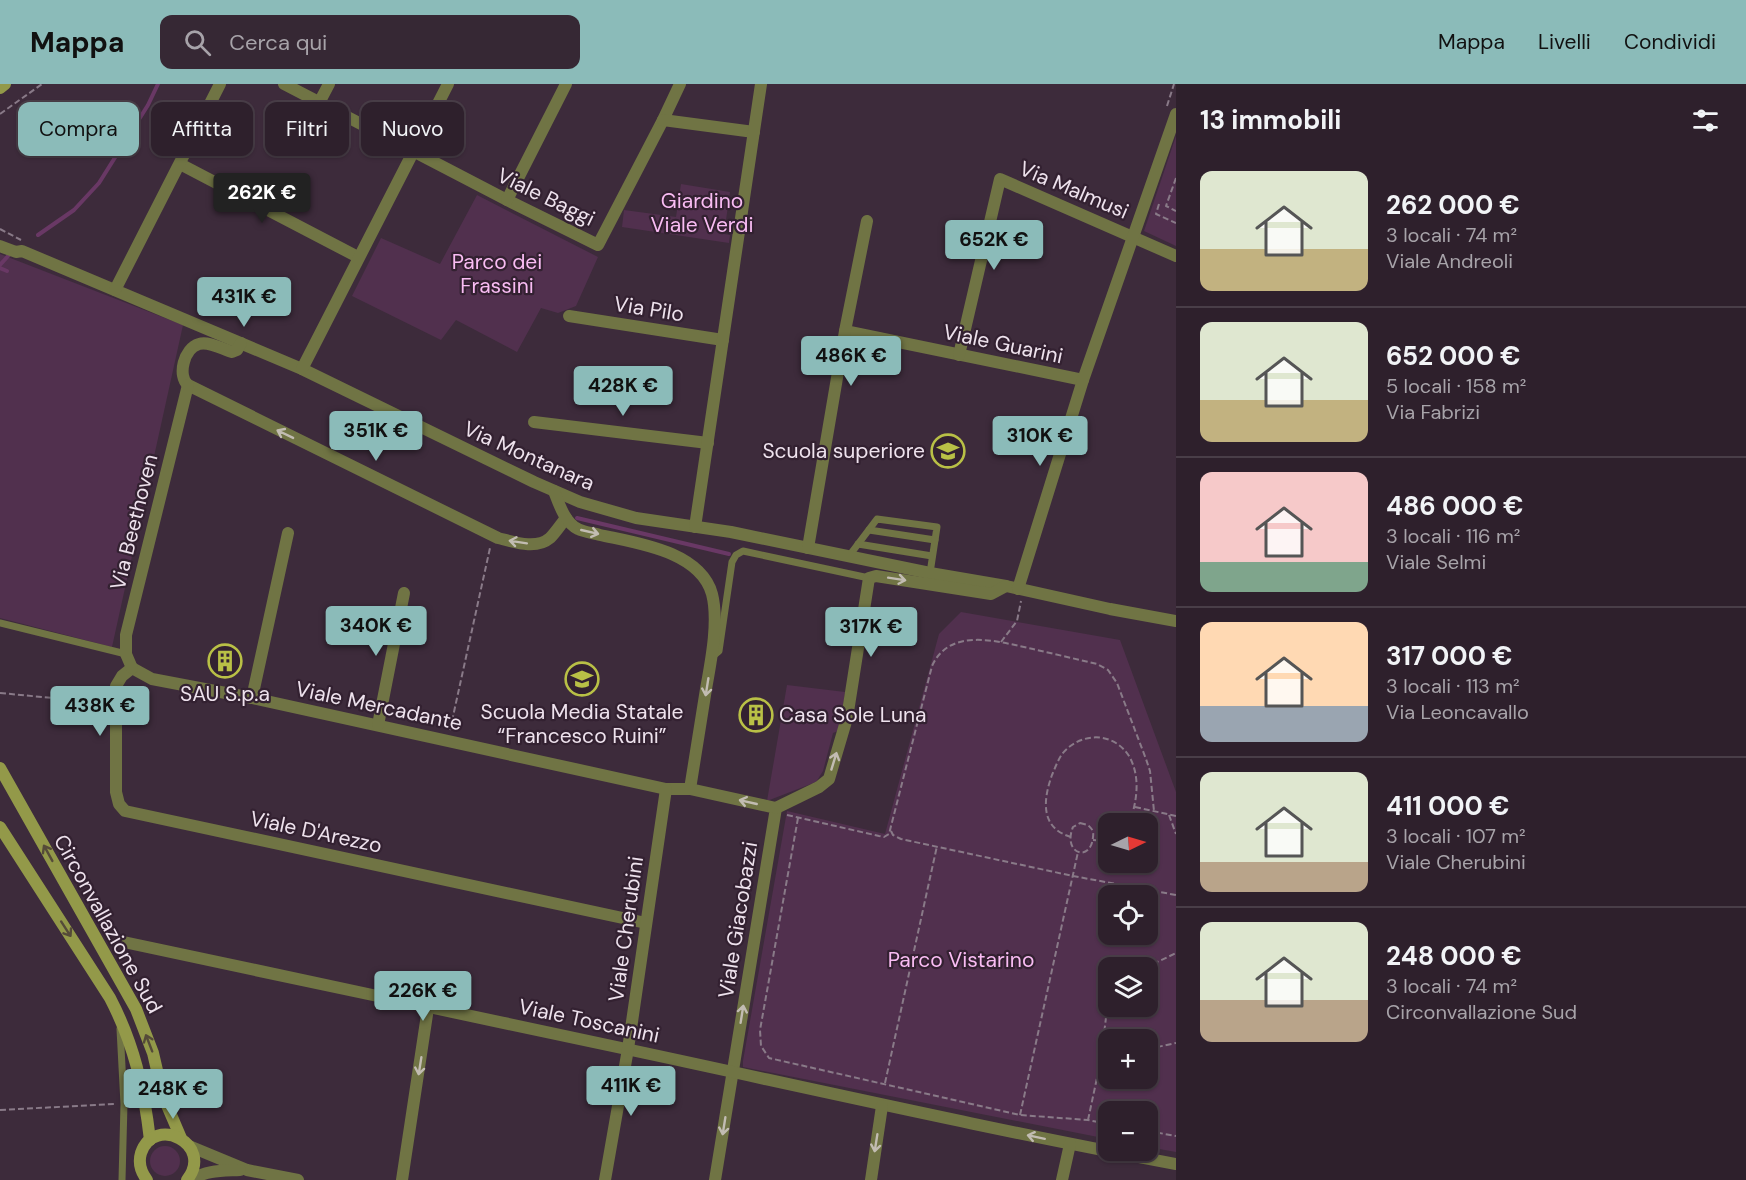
<!DOCTYPE html>
<html lang="it">
<meta charset="utf-8">
<style>
:root{--surface:#2e202c;--page:#362834;--text:#f1f3f6;--muted:#a7a3a9;--line:#493e48;--accent:#8bbbb9}
body{margin:0;font-family:"DM Sans",sans-serif;background:var(--page);color:var(--text);height:100vh;display:flex;flex-direction:column;font-size:22px;white-space:nowrap}
*{box-sizing:border-box;margin:0}
p{font-size:20px;color:var(--muted)}
.icon{flex:none;width:33px;height:33px;fill:none;stroke:currentColor;stroke-width:2;stroke-linecap:round;stroke-linejoin:round}
.map{position:relative;flex:1;overflow:hidden}
.panel{display:flex;flex-direction:column;background:var(--surface);width:570px}
.panel>*{flex:none}
.guide{position:absolute;left:18px;top:18px;width:570px;height:54px;display:flex;gap:12px}
.needle{width:39px;rotate:85deg}
.controls{position:absolute;left:1098px;top:729px;display:grid;gap:12px}
.controls a{display:grid;place-items:center;width:60px;height:60px;border-radius:12px;background:var(--surface);box-shadow:0 2px 4px #0004,0 0 0 2px var(--line);font-size:30px}
.price{position:absolute;translate:-50% -51px;padding:0 14px;border-radius:6px;background:var(--accent);color:#111;font-size:20px;line-height:39px;filter:drop-shadow(0 2px 3px #0008)}
.price::after{content:'';position:absolute;left:50%;top:36px;width:18px;height:14px;margin-left:-9px;background:inherit;clip-path:polygon(0 0,100% 0,50% 100%)}
.price.on{background:#222;color:#fff}
ul{padding:0;list-style:none}
li{display:flex;align-items:center;gap:18px;height:150px;padding:0 24px}
li+li{border-top:2px solid var(--line)}
li span{display:grid;place-items:center;flex:none;width:168px;height:120px;border-radius:12px;color:#555}
li>.icon{margin-inline-start:auto}
span .icon{width:72px;height:72px;fill:#fffc;stroke-width:1}
li b{font-size:26px}
h2{display:flex;justify-content:space-between;align-items:center;height:72px;padding:0 24px;font-size:26px}
.chip{padding:0 21px;border-radius:12px;background:var(--surface);box-shadow:0 2px 4px #0004,0 0 0 2px var(--line);font-size:21px;line-height:54px}
.chip.on{background:var(--accent);color:#111}
header{display:flex;align-items:center;gap:36px;box-sizing:border-box;height:84px;padding:0 30px;background:var(--accent);color:#111}
header strong{font-size:28px}
nav{display:flex;gap:33px;margin-inline-start:auto;font-size:21px}
.search{width:420px;height:54px;background:var(--page);display:flex;align-items:center;gap:15px;box-sizing:border-box;padding:0 21px;border-radius:12px;color:var(--muted);font-size:22px}
main{display:flex;flex:1;min-height:0}
.map>svg:first-child{display:block}
.green{fill:#51304e;fill-rule:evenodd}
.lines{fill:none;stroke-linecap:round;stroke-linejoin:round}
.stream{stroke:#693865;stroke-width:4}
.path{stroke:#897a88;stroke-width:2;stroke-dasharray:6 3;stroke-linecap:butt}
.lane{stroke:#707444;stroke-width:7}
.street{stroke:#707444;stroke-width:12}
.secondary{stroke:#939949;stroke-width:12}
.oneway{stroke:#c2bcb2}
.oneway2{stroke:#554b39}
.labels{text-anchor:middle;stroke-width:4.5;stroke-linejoin:round;paint-order:stroke}
.street-label{font-size:21px;fill:#eee2ed;stroke:#332131}
.park-label{font-size:21px;fill:#f9bcf3;stroke:#332131}
.poi-label{font-size:21px;fill:#eee2ed;stroke:#332131}
</style>
<header>
<strong>Mappa</strong>
<div class="search"><svg class="icon" aria-label="search" viewBox="0 0 24 24"><circle cx="10" cy="10" r="6"/><path d="M15 15l6 6"/></svg>Cerca qui</div>
<nav><a>Mappa</a><a>Livelli</a><a>Condividi</a></nav>
</header>
<main>
<div class="map">
<svg width="1176" height="1096" viewBox="0 0 1176 1096">
<rect width="100%" height="100%" fill="#3d2b3b"/>
<g class="green">
<polygon points="1176,52 1176,162 1144,147"/>
<polygon points="681,100 730,108 724,150 730,151 729,159 622,143 624,126 676,133"/>
<polygon points="477,111 598,173 576,222 558,229 541,224 517,268 456,236 441,256 352,212 381,154 440,180"/>
<polygon points="0,170 183,241 112,563 0,534"/>
<path d="M961,528l159,28 56,152v360l-28,-5v-35h-40v27l-365,-72v-6l44,-250 98,23 54,-200zM1108,740h40v38h-40zM1108,812h40v38h-40zM1108,884h40v38h-40zM1108,956h40v38h-40z"/>
<polygon points="787,601 845,608 840,646 833,649 823,687 816,698 767,717"/>
<circle cx="165" cy="1077" r="15"/>
</g>
<g class="lines">
<g class="stream">
<polyline points="38,151 74,126 99,99 148,21 158,0"/>
<polyline points="0,181 9,171"/>
<polyline points="0,184 7,187"/>
<polyline points="577,434 729,470"/>
</g>
<g class="path">
<polyline points="1167,22 1174,0"/>
<polyline points="0,30 42,0"/>
<polyline points="1176,94 1166,122 1176,127"/>
<polyline points="1159,120 1156,130 1176,139"/>
<polyline points="0,145 21,156"/>
<polyline points="1001,558 1017,537 1021,517"/>
<polyline points="0,609 105,619"/>
<polyline points="450,646 490,464"/>
<polyline points="1135,723 1176,732"/>
<path d="M787,731l92,21 5,1 5,-3 43,-168c18,-40 68,-24 101,-17 21,5 43,10 64,15l11,6 9,13 29,76 4,12 4,40"/>
<polyline points="1169,731 1176,750"/>
<polyline points="798,734 760,946 761,962 769,974 1020,1031 1088,1036 1108,1040"/>
<path d="M1080,739l8,2c4,4 6,6 5,12 -2,26 -31,17 -20,-10z"/>
<polyline points="891,747 893,751 901,755 1073,792 1176,811"/>
<path d="M1071,753c-31,-9 -28,-37 -19,-62 3,-7 6,-15 10,-21 18,-22 51,-23 67,2 12,21 8,46 0,68"/>
<polyline points="1093,756 1108,757"/>
<polyline points="1145,884 1176,869"/>
<polyline points="1148,965 1176,959"/>
<polyline points="1101,975 1108,974"/>
<polyline points="885,999 937,762"/>
<polyline points="0,1026 115,1020"/>
<polyline points="1020,1031 1078,768"/>
<polyline points="1088,1036 1101,975 1108,917"/>
<polyline points="1148,1047 1176,1052"/>
</g>
<g class="lane">
<polyline points="869,446 935,456"/>
<polyline points="858,460 932,472"/>
<polyline points="849,472 877,435 937,443 930,489"/>
<polyline points="0,539 126,570"/>
<polyline points="713,572 719,567 732,478 736,471 743,467 869,494"/>
<polyline points="120,945 124,1020 122,1096"/>
</g>
<g class="street">
<polyline points="284,0 507,116 598,161 663,36 680,0"/>
<polyline points="319,19 329,0"/>
<polyline points="663,36 754,48"/>
<polyline points="180,80 358,173"/>
<polyline points="507,116 566,0"/>
<polyline points="0,162 16,168 22,167 302,285 534,398 580,418 636,434 731,448 930,489 1006,502 1110,525 1176,537"/>
<polyline points="115,206 220,0"/>
<polyline points="569,232 723,256"/>
<polyline points="845,247 1083,296"/>
<path d="M241,259l-4,7 -5,2c-10,-3 -23,-11 -33,-8 -15,4 -22,32 -11,41l310,153c16,4 38,12 52,0 6,-6 11,-14 16,-20"/>
<polyline points="959,271 1000,95 1176,172"/>
<polyline points="302,285 448,0"/>
<polyline points="534,338 708,359"/>
<path d="M554,407c5,13 11,32 24,38 6,3 15,4 22,6 36,8 100,16 112,59 7,27 -1,67 -6,95 -5,33 -11,67 -16,100"/>
<polyline points="695,443 761,0"/>
<polyline points="808,464 845,247 867,137"/>
<polyline points="1018,505 1083,296 1176,30"/>
<polyline points="132,584 152,595 252,614 666,705 690,705 776,724 715,1096"/>
<polyline points="132,584 122,592 116,602 116,708 119,720 125,727 646,839"/>
<polyline points="132,584 126,570 126,551 188,301"/>
<polyline points="252,614 288,449"/>
<polyline points="378,641 404,509"/>
<polyline points="776,724 819,703 829,695 847,634 869,494 876,492 991,510 1006,502"/>
<path d="M119,857c175,38 351,74 526,112 177,38 353,78 531,111"/>
<polyline points="189,1062 247,1086 298,1096"/>
<path d="M189,1096c20,-10 30,-9 51,-10"/>
<polyline points="402,1096 428,924"/>
<polyline points="605,1096 628,965 666,705"/>
<polyline points="871,1096 882,1022"/>
<polyline points="1062,1096 1070,1060"/>
</g>
<g class="secondary">
<polyline points="0,4 5,0"/>
<polyline points="0,684 136,925 153,969 163,1012 181,1054"/>
<path d="M0,743l110,171c24,46 34,90 40,142"/>
<path d="M147,1096c-6,-8 -9,-17 -6,-27 13,-39 74,-9 46,27"/>
</g>
</g>
<defs><path id="oneway-shaft" d="M-6 0H5M1.5-3L5.5 0L1.5 3" fill="none" stroke-width="1.6" stroke-linecap="round" stroke-linejoin="round" transform="scale(1.5)"/></defs>
<g class="oneway">
<use href="#oneway-shaft" transform="translate(285 350) rotate(-154)"/>
<use href="#oneway-shaft" transform="translate(590 448) rotate(13)"/>
<use href="#oneway-shaft" transform="translate(518 458) rotate(-171)"/>
<use href="#oneway-shaft" transform="translate(897 495) rotate(9)"/>
<use href="#oneway-shaft" transform="translate(707 603) rotate(99)"/>
<use href="#oneway-shaft" transform="translate(834 677) rotate(-73)"/>
<use href="#oneway-shaft" transform="translate(748 718) rotate(-167)"/>
<use href="#oneway-shaft" transform="translate(742 930) rotate(-81)"/>
<use href="#oneway-shaft" transform="translate(420 982) rotate(99)"/>
<use href="#oneway-shaft" transform="translate(724 1042) rotate(99)"/>
<use href="#oneway-shaft" transform="translate(1036 1053) rotate(-168)"/>
<use href="#oneway-shaft" transform="translate(876 1059) rotate(99)"/>
</g>
<g class="oneway2">
<use href="#oneway-shaft" transform="translate(48 769) rotate(-119)"/>
<use href="#oneway-shaft" transform="translate(66 845) rotate(57)"/>
<use href="#oneway-shaft" transform="translate(149 959) rotate(-111)"/>
</g>
<defs>
<g id="school-ring" transform="scale(1.725)"><circle r="9.5" fill="#332131" stroke="#b9c046" stroke-width="1.5"/><path d="M0-5L7-2L0 1L-7-2ZM-4 1L0 2.5L4 1V4Q0 6-4 4Z" fill="#b9c046"/></g>
<g id="building-ring" transform="scale(1.725)"><circle r="9.5" fill="#332131" stroke="#b9c046" stroke-width="1.5"/><path d="M-4-6H4V6H1V3H-1V6H-4ZM-2.5-4.3h1.7v1.8h-1.7ZM.8-4.3h1.7v1.8H.8ZM-2.5-1h1.7V.8h-1.7ZM.8-1h1.7V.8H.8Z" fill="#b9c046"/></g>
</defs>
<g fill-rule="evenodd">
<use href="#school-ring" x="948" y="367"/>
<use href="#building-ring" x="225" y="577"/>
<use href="#school-ring" x="582" y="595"/>
<use href="#building-ring" x="756" y="631"/>
</g>
<g class="labels">
<g class="street-label">
<text transform="translate(1074 106) rotate(23)" y="7">Via Malmusi</text>
<text transform="translate(546 113) rotate(26)" y="7">Viale Baggi</text>
<text transform="translate(649 225) rotate(9)" y="7">Via Pilo</text>
<text transform="translate(1003 260) rotate(12)" y="7">Viale Guarini</text>
<text transform="translate(529 372) rotate(24)" y="7">Via Montanara</text>
<text transform="translate(134 438) rotate(-76)" y="7">Via Beethoven</text>
<text transform="translate(379 622) rotate(12)" y="7">Viale Mercadante</text>
<text transform="translate(316 748) rotate(12)" y="7">Viale D'Arezzo</text>
<text transform="translate(738 836) rotate(-81)" y="7">Viale Giacobazzi</text>
<text transform="translate(108 840) rotate(61)" y="7">Circonvallazione Sud</text>
<text transform="translate(626 845) rotate(-82)" y="7">Viale Cherubini</text>
<text transform="translate(589 937) rotate(12)" y="7">Viale Toscanini</text>
</g>
<g class="park-label">
<text x="702" y="124">Giardino<tspan x="702" dy="24">Viale Verdi</tspan></text>
<text x="497" y="185">Parco dei<tspan x="497" dy="24">Frassini</tspan></text>
<text x="961" y="883">Parco Vistarino</text>
</g>
<g class="poi-label">
<text x="925" y="374" text-anchor="end">Scuola superiore</text>
<text x="225" y="617">SAU S.p.a</text>
<text x="582" y="635">Scuola Media Statale<tspan x="582" dy="24">“Francesco Ruini”</tspan></text>
<text x="779" y="638" text-anchor="start">Casa Sole Luna</text>
</g>
</g>
</svg>
<div class="controls">
<a><svg class="needle" viewBox="-14 -14 28 28"><path d="M0-13l5 13h-10z" fill="#e53935"/><path d="M0 13l5-13h-10z" fill="#a7a3a9"/></svg></a>
<a><svg class="icon" aria-label="locate" viewBox="0 0 24 24"><circle cx="12" cy="12" r="6"/><path d="M12 2v4M12 18v4M2 12h4M18 12h4"/></svg></a>
<a><svg class="icon" aria-label="layers" viewBox="0 0 24 24"><path d="M12 4l9 5-9 5-9-5zM3 14l9 5 9-5"/></svg></a>
<a>+</a>
<a>−</a>
</div>
<b class="price on" style="left:262px;top:140px">262K €</b>
<b class="price" style="left:994px;top:187px">652K €</b>
<b class="price" style="left:244px;top:244px">431K €</b>
<b class="price" style="left:851px;top:303px">486K €</b>
<b class="price" style="left:623px;top:333px">428K €</b>
<b class="price" style="left:376px;top:378px">351K €</b>
<b class="price" style="left:1040px;top:383px">310K €</b>
<b class="price" style="left:376px;top:573px">340K €</b>
<b class="price" style="left:871px;top:574px">317K €</b>
<b class="price" style="left:100px;top:653px">438K €</b>
<b class="price" style="left:423px;top:938px">226K €</b>
<b class="price" style="left:631px;top:1033px">411K €</b>
<b class="price" style="left:173px;top:1036px">248K €</b>
<div class="guide">
<a class="chip on">Compra</a>
<a class="chip">Affitta</a>
<a class="chip">Filtri</a>
<a class="chip">Nuovo</a>
</div>
</div>
<section class="panel">
<h2>13 immobili<svg class="icon" aria-label="filters" viewBox="0 0 24 24"><path d="M4 7h16M4 17h16"/><circle cx="9" cy="7" r="2"/><circle cx="15" cy="17" r="2"/></svg></h2>
<ul>
<li><span style="background:linear-gradient(#dfe7d0 65%,#c2b280 0)"><svg class="icon" aria-label="home" viewBox="0 0 24 24"><path d="M3 11l9-7 9 7M6 9v11h12V9"/></svg></span><div><b>262 000 €</b><p>3 locali · 74 m²</p><p>Viale Andreoli</p></div></li>
<li><span style="background:linear-gradient(#dfe7d0 65%,#c2b280 0)"><svg class="icon" aria-label="home" viewBox="0 0 24 24"><path d="M3 11l9-7 9 7M6 9v11h12V9"/></svg></span><div><b>652 000 €</b><p>5 locali · 158 m²</p><p>Via Fabrizi</p></div></li>
<li><span style="background:linear-gradient(#f6c9c9 75%,#7fa58c 0)"><svg class="icon" aria-label="home" viewBox="0 0 24 24"><path d="M3 11l9-7 9 7M6 9v11h12V9"/></svg></span><div><b>486 000 €</b><p>3 locali · 116 m²</p><p>Viale Selmi</p></div></li>
<li><span style="background:linear-gradient(#ffd9b3 70%,#9aa5b1 0)"><svg class="icon" aria-label="home" viewBox="0 0 24 24"><path d="M3 11l9-7 9 7M6 9v11h12V9"/></svg></span><div><b>317 000 €</b><p>3 locali · 113 m²</p><p>Via Leoncavallo</p></div></li>
<li><span style="background:linear-gradient(#dfe7d0 75%,#b9a48a 0)"><svg class="icon" aria-label="home" viewBox="0 0 24 24"><path d="M3 11l9-7 9 7M6 9v11h12V9"/></svg></span><div><b>411 000 €</b><p>3 locali · 107 m²</p><p>Viale Cherubini</p></div></li>
<li><span style="background:linear-gradient(#dfe7d0 65%,#b9a48a 0)"><svg class="icon" aria-label="home" viewBox="0 0 24 24"><path d="M3 11l9-7 9 7M6 9v11h12V9"/></svg></span><div><b>248 000 €</b><p>3 locali · 74 m²</p><p>Circonvallazione Sud</p></div></li>
</ul>
</section>
</main>
